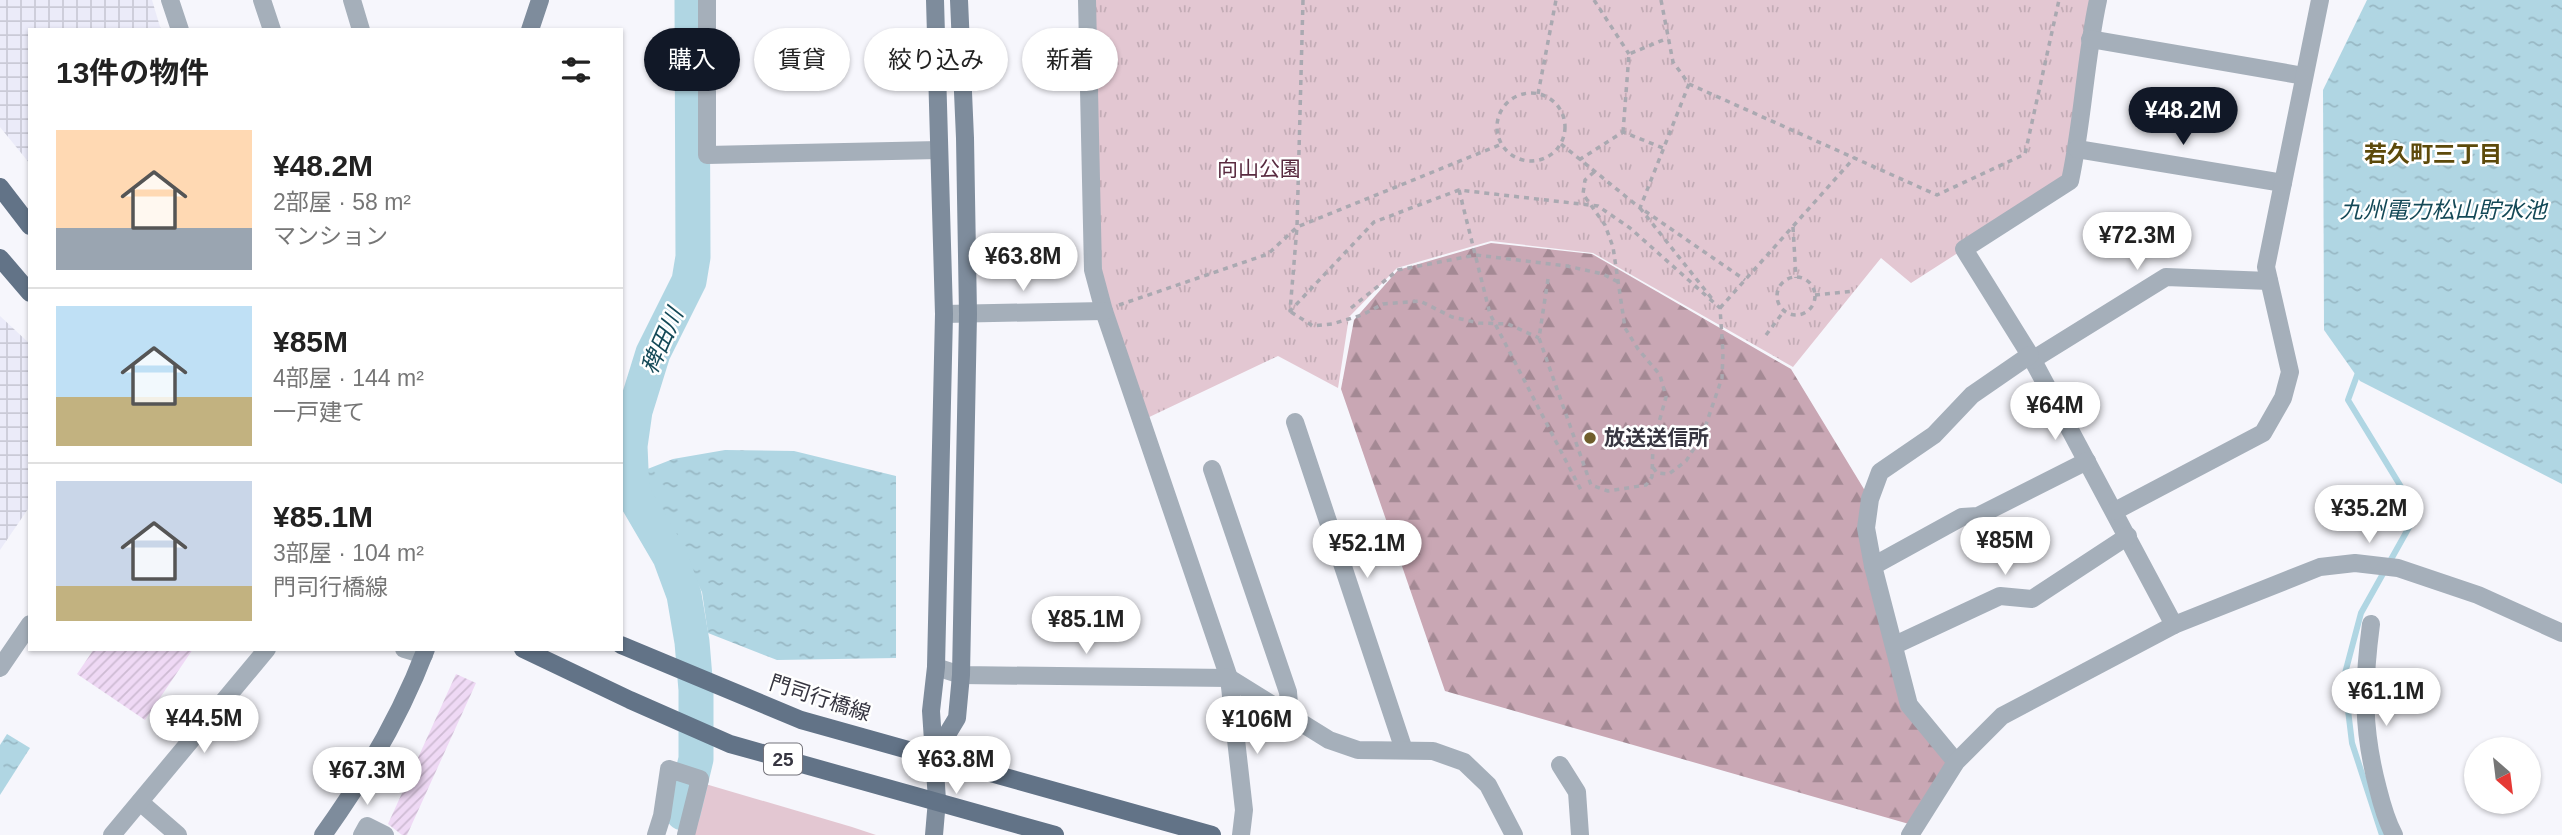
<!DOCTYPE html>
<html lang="ja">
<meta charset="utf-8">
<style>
:root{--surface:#fff;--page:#f2f2f2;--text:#222;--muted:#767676;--line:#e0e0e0;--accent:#111827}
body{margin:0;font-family:Helvetica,"Noto Sans JP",sans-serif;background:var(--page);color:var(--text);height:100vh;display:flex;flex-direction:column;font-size:26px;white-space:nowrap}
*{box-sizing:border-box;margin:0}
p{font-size:23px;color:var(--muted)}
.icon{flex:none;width:38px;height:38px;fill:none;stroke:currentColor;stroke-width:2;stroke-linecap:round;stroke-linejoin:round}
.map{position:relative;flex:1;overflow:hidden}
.panel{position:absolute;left:28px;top:28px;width:595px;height:623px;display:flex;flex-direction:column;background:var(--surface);border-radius:0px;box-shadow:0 2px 5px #0004}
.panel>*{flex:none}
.hud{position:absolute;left:644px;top:28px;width:665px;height:63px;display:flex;gap:14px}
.needle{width:46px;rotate:152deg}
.fabs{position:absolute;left:2464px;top:737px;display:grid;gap:14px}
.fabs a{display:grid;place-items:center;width:77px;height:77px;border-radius:50%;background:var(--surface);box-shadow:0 2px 5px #0004;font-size:35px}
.price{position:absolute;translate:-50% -60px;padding:0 16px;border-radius:24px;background:#fff;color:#222;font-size:23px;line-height:46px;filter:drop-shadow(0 2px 4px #0008)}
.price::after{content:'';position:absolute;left:50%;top:42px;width:21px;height:16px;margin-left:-10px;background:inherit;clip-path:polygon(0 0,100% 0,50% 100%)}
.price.active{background:var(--accent);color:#fff}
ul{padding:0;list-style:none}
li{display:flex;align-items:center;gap:21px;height:175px;padding:0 28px}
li+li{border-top:2px solid var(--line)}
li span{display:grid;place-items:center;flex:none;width:196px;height:140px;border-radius:0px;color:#555}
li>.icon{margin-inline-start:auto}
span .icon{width:84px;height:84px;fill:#fffc;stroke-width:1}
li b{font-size:30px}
h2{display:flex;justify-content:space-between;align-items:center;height:84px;padding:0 28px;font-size:30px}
.pill{padding:0 24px;border-radius:32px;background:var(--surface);box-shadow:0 2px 5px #0004;font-size:24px;line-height:63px}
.pill.active{background:var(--accent);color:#fff}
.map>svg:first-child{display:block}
.industrial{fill:url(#industrial-grid)}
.grass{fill:#e3c7d2}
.forest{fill:url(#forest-firs)}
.park{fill:url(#park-tufts)}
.water{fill:url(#water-ripples)}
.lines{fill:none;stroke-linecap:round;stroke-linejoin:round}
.stream{stroke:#b0d6e3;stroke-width:6}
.river{stroke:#b0d6e3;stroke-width:35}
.building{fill:url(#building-hatch)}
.path{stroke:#aaa9b1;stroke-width:3.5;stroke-dasharray:5 5;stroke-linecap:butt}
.street{stroke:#a5afba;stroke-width:18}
.secondary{stroke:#7e8c9c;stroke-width:18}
.primary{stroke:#627387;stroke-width:18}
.poi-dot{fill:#6f5e2c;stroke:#fff;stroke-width:2.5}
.labels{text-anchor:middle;stroke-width:5;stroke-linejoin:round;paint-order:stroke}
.shield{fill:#fff;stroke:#73727a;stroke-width:2}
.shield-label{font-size:19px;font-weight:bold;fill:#373641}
.park-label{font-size:21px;fill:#592b40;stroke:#fff}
.poi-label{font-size:21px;font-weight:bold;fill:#373641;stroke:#fff;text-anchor:start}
.street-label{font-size:21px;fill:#373641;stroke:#fff}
.neighbourhood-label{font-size:23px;font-weight:bold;fill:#5d4a0b;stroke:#fff}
.water-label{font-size:23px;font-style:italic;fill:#144957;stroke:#fff}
</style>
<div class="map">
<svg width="2562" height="835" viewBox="0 0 2562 835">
<defs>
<pattern id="industrial-grid" width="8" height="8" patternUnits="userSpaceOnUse" patternTransform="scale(1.75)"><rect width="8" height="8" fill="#ebebf9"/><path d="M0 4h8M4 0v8" fill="none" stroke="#cacad7"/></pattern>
<pattern id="forest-firs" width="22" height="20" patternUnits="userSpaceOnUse" patternTransform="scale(1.75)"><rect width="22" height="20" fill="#c9a7b4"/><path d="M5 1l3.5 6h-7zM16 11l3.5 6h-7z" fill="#a48994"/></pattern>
<pattern id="park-tufts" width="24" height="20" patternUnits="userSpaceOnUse" patternTransform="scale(1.75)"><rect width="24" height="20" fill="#e3c7d2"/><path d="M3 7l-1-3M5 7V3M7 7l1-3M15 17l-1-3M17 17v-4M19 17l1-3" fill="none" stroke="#c3acb6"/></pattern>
<pattern id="water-ripples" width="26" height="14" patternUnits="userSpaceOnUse" patternTransform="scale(1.75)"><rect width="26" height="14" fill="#b0d6e3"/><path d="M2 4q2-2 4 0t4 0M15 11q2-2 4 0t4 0" fill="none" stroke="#98b8c4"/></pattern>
<pattern id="building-hatch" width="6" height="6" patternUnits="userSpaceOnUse" patternTransform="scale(1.75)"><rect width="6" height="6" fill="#efd9f5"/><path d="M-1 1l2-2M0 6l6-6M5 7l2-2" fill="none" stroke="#cebbd3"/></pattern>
</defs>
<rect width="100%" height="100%" fill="#f6f6fc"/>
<g class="industrial">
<polygon points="0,0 152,0 161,30 30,30 30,164 0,127"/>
<polygon points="0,316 30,344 30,506 0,550"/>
</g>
<polygon class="grass" points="702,783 852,827 876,835 688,835"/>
<polygon class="forest" points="1491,243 1592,254 1791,369 1870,499 1866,528 1909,705 1956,762 1916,826 1445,691 1341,389 1354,320 1398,270"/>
<polygon class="park" points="1087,0 2098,0 2070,181 1911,283 1881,258 1793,367 1593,253 1491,241 1397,268 1349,317 1338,388 1278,356 1143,420 1104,311"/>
<g class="water">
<polygon points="2367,0 2562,0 2562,484 2360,381 2324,330 2323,90"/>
<polygon points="725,450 794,451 896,476 896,658 777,660 708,633 702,592 681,553 647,501 645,470 673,459"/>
<polygon points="7,734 30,748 0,795 0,745"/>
</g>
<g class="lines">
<polyline class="stream" points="2359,370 2348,400 2417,513 2361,613 2344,677 2352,743 2382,835"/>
<polyline class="river" points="683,813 696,759 696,690 692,642 684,595 670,557 632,492 630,446 635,411 653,353 689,281 693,257 692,0"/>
</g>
<g class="building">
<polygon points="94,649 193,649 145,720 77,674"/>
<polygon points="456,674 476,683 407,835 402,835 388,824"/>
</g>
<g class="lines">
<g class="path">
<polyline points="1303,0 1297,227 1290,311 1374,222 1459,190 1598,206 1630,228 1720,308 1723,353 1722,378 1702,436 1686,461 1669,474 1657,473 1652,466"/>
<polyline points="1594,0 1629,54"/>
<polyline points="1661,0 1673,62 1689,84 1937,195 2025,154 2059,0"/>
<circle cx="1531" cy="127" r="34"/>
<polyline points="1538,94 1556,0"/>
<polyline points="1623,132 1629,54 1668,38"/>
<polyline points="1561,144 1640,208 1689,84"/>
<polyline points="1579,160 1623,132 1663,148"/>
<polyline points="1459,190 1490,314 1582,492"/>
<polyline points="1640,208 1713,300"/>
<polyline points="1645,211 1745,280"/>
<polyline points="1793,227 1796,278"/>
<circle cx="1796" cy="296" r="19"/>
<polyline points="1548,279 1539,338 1591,485 1608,491 1646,485 1652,477 1653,444 1666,397 1660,375 1638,349 1625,328 1613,247 1605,225 1583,194 1585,180 1594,172"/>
<polyline points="1815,295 1854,291"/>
<polyline points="1119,305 1268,254 1297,227 1502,144"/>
<polyline points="1351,308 1398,270 1476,255 1567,266 1603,274 1618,282"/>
<polyline points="1720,308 1854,158"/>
<polyline points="1291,312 1313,326 1332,324 1362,315 1383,304 1420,301 1452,317 1479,323 1508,324 1539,338"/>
<polyline points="1766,335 1784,311"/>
</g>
<g class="street">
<polyline points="170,0 180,30"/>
<polyline points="262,0 272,30"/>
<polyline points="352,0 361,30"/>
<polyline points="707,0 707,155 939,150"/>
<polyline points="1087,0 1093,270 1104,311 1229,678 1244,810 1241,835"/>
<path d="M2098,0c-13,60 -15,121 -28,181l-106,68 66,106 144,270"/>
<polyline points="2090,39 2304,76"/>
<polyline points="2077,149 2283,183"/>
<polyline points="944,314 1104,311"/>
<polyline points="2032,360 2166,277 2269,281"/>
<polyline points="1295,422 1404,750"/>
<polyline points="1212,469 1288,692 1290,716"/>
<polyline points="2115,511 2263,433 2283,398 2290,372 2266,267 2320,0"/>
<polyline points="1873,566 1962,517 1978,516 2087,461"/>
<path d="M2371,624c-8,61 -9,105 7,165 4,16 8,31 16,46"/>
<polyline points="1895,645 2000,596 2032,599 2128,536"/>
<polyline points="404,649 424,655"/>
<polyline points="936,667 961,675 1229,678 1329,740 1358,750 1433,751 1464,762 1488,785 1514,835"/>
<polyline points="0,668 30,624"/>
<polyline points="1956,762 1909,705 1873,566 1866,528 1870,499 1880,472 1934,435 1972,395 2030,355"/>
<polyline points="1560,765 1577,792 1580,835"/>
<polyline points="140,802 178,835"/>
<polyline points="112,835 267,649"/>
<polyline points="362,835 367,826 385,835"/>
<polyline points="656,835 662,816 669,769 700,779 686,835"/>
<polyline points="1910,835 1956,762 2002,716 2174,625 2320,567 2355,563 2398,568 2478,595 2562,633"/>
</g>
<g class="secondary">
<polyline points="530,30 540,0"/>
<polyline points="934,756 957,718 961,675 968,314 965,138 959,0"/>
<path d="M323,835c41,-57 78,-120 103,-186"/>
<polyline points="934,835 937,800 931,711 936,667 944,314 935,0"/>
</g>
<g class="primary">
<polyline points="0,187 30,226"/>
<polyline points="0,258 30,293"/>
<polyline points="621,645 801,720 1212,835"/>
<polyline points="523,649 630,700 730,744 1055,835"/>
</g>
</g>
<circle class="poi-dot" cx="1590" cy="438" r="7"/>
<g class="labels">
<rect class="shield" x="764" y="743.5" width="38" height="31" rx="5"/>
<g class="shield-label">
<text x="783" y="766">25</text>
</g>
<g class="park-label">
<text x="1259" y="176">向山公園</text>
</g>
<g class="poi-label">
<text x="1604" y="445">放送送信所</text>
</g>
<g class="street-label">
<text transform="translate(820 698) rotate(18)" y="7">門司行橋線</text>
</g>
<g class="neighbourhood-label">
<text x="2433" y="162">若久町三丁目</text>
</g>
<g class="water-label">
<text x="2443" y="218">九州電力松山貯水池</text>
<text transform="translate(662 341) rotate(-66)" y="8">稗田川</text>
</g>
</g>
</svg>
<div class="fabs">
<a><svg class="needle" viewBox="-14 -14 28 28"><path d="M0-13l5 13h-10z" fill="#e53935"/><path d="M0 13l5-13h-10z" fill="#767676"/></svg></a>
</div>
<b class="price active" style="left:2183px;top:147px">¥48.2M</b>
<b class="price" style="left:2137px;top:272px">¥72.3M</b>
<b class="price" style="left:1023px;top:293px">¥63.8M</b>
<b class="price" style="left:2055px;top:442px">¥64M</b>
<b class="price" style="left:2369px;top:545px">¥35.2M</b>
<b class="price" style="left:2005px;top:577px">¥85M</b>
<b class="price" style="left:1367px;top:580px">¥52.1M</b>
<b class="price" style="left:1086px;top:656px">¥85.1M</b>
<b class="price" style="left:2386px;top:728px">¥61.1M</b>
<b class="price" style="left:204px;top:755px">¥44.5M</b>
<b class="price" style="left:1257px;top:756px">¥106M</b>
<b class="price" style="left:956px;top:796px">¥63.8M</b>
<b class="price" style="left:367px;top:807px">¥67.3M</b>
<div class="hud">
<a class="pill active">購入</a>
<a class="pill">賃貸</a>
<a class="pill">絞り込み</a>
<a class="pill">新着</a>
</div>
<section class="panel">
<h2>13件の物件<svg class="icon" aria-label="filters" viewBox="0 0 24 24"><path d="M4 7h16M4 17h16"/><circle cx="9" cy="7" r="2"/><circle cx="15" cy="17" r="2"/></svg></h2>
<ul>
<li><span style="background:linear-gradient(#ffd9b3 70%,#9aa5b1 0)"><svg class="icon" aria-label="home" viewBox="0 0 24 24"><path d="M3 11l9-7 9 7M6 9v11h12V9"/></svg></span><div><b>¥48.2M</b><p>2部屋 · 58 m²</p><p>マンション</p></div></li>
<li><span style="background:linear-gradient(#bfe0f5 65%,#c2b280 0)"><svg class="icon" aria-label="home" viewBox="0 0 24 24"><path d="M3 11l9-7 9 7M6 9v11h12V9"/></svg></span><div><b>¥85M</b><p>4部屋 · 144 m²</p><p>一戸建て</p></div></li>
<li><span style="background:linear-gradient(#c9d6e8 75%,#c2b280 0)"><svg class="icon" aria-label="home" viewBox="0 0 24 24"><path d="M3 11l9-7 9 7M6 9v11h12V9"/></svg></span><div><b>¥85.1M</b><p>3部屋 · 104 m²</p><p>門司行橋線</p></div></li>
</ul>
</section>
</div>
